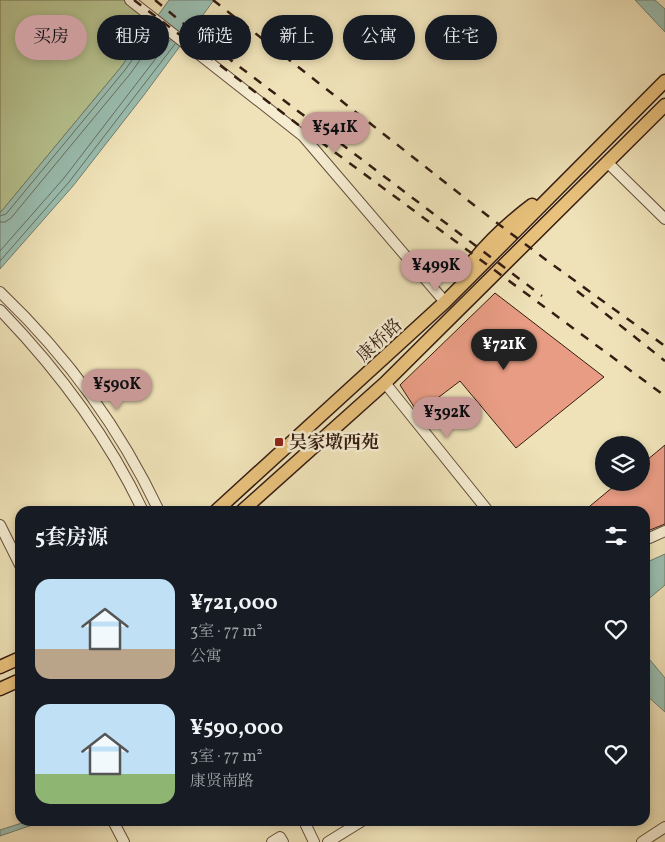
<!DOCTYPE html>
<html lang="zh">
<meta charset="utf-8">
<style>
:root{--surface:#171b24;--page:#242831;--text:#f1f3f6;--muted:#9ea1a6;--accent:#c59692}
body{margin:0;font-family:Vollkorn,"Noto Serif SC",serif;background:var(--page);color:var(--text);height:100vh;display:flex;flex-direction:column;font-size:19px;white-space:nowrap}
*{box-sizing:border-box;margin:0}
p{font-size:16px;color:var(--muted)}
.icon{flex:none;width:28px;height:28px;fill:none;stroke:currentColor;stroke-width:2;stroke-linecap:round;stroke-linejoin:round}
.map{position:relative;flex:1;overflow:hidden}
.drawer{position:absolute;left:15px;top:506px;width:635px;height:320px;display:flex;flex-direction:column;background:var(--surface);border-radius:15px;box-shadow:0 2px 8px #0003}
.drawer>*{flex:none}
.guide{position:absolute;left:15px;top:15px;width:635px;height:45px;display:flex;gap:10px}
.fabs{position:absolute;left:595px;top:436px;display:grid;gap:10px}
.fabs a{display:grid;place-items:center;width:55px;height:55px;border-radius:50%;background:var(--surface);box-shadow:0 2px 8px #0003;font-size:25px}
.price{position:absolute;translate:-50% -42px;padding:0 11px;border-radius:18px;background:var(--accent);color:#111;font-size:16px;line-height:32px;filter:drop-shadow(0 1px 2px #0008)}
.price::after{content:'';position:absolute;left:50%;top:30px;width:15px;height:11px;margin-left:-8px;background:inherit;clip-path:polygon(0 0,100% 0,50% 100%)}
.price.on{background:#222;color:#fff}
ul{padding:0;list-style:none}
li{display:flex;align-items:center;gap:15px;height:125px;padding:0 20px}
li span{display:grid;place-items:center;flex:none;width:140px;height:100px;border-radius:15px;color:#555}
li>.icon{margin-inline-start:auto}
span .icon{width:60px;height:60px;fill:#fffc;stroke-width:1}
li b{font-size:21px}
h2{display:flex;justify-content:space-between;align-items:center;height:60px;padding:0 20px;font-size:21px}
.tag{padding:0 18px;border-radius:22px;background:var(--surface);box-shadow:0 2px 8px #0003;font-size:18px;line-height:45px}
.tag.on{background:var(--accent);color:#111}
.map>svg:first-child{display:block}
.green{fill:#b7c490;stroke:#767052}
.water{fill:#9abeb0;stroke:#727e71}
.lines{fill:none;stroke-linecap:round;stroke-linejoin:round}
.shore{stroke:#686e62;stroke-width:1}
.building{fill:#e79c83;stroke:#351d13}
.minor-casing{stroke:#644e3c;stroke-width:12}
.major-casing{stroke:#351d13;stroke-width:15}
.minor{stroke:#f5ecd1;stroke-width:10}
.major{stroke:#e8c17c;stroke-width:12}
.rail{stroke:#351d13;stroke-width:2.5;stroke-dasharray:9 9;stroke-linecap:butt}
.poi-dot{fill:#8f2418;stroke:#f5ecd1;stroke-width:2}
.labels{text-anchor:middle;stroke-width:5;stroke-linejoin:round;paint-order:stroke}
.street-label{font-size:18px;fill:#351d13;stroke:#f5ecd1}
.poi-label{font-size:18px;font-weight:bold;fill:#351d13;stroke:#f5ecd1;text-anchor:start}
</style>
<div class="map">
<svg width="665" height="842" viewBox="0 0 665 842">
<rect width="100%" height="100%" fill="#efe2b8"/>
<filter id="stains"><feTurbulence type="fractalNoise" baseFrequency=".004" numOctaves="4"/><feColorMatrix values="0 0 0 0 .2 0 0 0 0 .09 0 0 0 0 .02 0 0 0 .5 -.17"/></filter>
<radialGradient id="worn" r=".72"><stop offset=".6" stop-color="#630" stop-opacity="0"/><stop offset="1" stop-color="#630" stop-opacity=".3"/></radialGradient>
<polygon class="green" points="0,0 125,0 153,23 121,67 0,213"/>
<g class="water">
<polygon points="169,0 214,0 144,95 73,186 0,269 0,213 121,67"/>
<polygon points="635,0 655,0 665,9 665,32"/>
<polygon points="665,554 665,585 645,602 645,563"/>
<polygon points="645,654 665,678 665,712 645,694"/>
<polygon points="28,821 44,821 0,836 0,830"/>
</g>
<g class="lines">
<g class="shore">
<polyline points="0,216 6,214 125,70 155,28"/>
<polyline points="0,222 5,222 11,218 130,74 160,32"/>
<polyline points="0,251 64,178 170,40"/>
<polyline points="0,261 69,182 175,44"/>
</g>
</g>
<g class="building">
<polygon points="495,293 604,377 516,448 460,381 418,413 400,385"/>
<polygon points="665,445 665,524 645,532 645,511 584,511 619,482 641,482 641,465"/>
</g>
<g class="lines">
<g class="minor-casing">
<g id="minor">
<polyline points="130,0 303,136 445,302"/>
<polyline points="607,162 665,219"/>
<path d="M0,292c66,63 120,136 159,219"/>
<path d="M0,310c58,60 107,125 143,201"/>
<polyline points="385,383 488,511"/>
<polyline points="0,525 20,565"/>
<polyline points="645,540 665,531"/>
<polyline points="113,821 124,842"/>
<polyline points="304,821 314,842"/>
<polyline points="272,842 280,837 283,842"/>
<polyline points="328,842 362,821"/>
<polyline points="642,842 665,827"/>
</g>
</g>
<g class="major-casing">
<g id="major">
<path d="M465,272c18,-26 42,-48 67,-67"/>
<polyline points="216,511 445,302 665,81"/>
<polyline points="242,511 385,383 665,105"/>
<polyline points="0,667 20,658"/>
<polyline points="0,689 20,680"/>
</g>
</g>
<use href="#minor" class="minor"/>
<use href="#major" class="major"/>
<g class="rail">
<polyline points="134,0 325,145 665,396"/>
<polyline points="155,0 191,30 542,296"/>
<polyline points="213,0 493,220 553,265 665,346"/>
<polyline points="577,291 665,361"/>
</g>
</g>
<rect class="poi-dot" x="274" y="437" width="10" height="10" rx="2.5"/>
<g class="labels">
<g class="street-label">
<text transform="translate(379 340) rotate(-43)" y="6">康桥路</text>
</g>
<g class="poi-label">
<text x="289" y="448">吴家墩西苑</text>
</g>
</g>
<rect width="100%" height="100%" filter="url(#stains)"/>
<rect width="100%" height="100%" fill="url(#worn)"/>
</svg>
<div class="fabs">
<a><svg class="icon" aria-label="layers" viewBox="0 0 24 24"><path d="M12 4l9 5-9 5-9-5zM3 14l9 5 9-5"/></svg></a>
</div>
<b class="price" style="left:335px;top:154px">¥541K</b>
<b class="price" style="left:436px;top:292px">¥499K</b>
<b class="price on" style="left:504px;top:371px">¥721K</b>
<b class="price" style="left:117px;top:411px">¥590K</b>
<b class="price" style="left:447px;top:439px">¥392K</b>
<div class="guide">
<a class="tag on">买房</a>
<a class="tag">租房</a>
<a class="tag">筛选</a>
<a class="tag">新上</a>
<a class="tag">公寓</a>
<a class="tag">住宅</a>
</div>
<section class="drawer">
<h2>5套房源<svg class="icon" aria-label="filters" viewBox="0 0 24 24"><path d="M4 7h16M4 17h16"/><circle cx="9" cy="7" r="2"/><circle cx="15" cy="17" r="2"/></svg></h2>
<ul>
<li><span style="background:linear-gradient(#bfe0f5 70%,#b9a48a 0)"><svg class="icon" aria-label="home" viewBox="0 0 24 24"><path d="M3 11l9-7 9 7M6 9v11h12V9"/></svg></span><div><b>¥721,000</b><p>3室 · 77 m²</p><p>公寓</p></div><svg class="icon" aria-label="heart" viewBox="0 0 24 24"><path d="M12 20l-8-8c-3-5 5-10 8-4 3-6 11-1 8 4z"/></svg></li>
<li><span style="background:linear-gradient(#bfe0f5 70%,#8fb573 0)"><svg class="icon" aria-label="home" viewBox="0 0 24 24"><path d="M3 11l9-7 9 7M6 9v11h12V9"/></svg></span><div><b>¥590,000</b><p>3室 · 77 m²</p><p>康贤南路</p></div><svg class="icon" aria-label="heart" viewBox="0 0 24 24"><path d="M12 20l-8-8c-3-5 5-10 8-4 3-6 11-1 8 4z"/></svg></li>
</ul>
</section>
</div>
